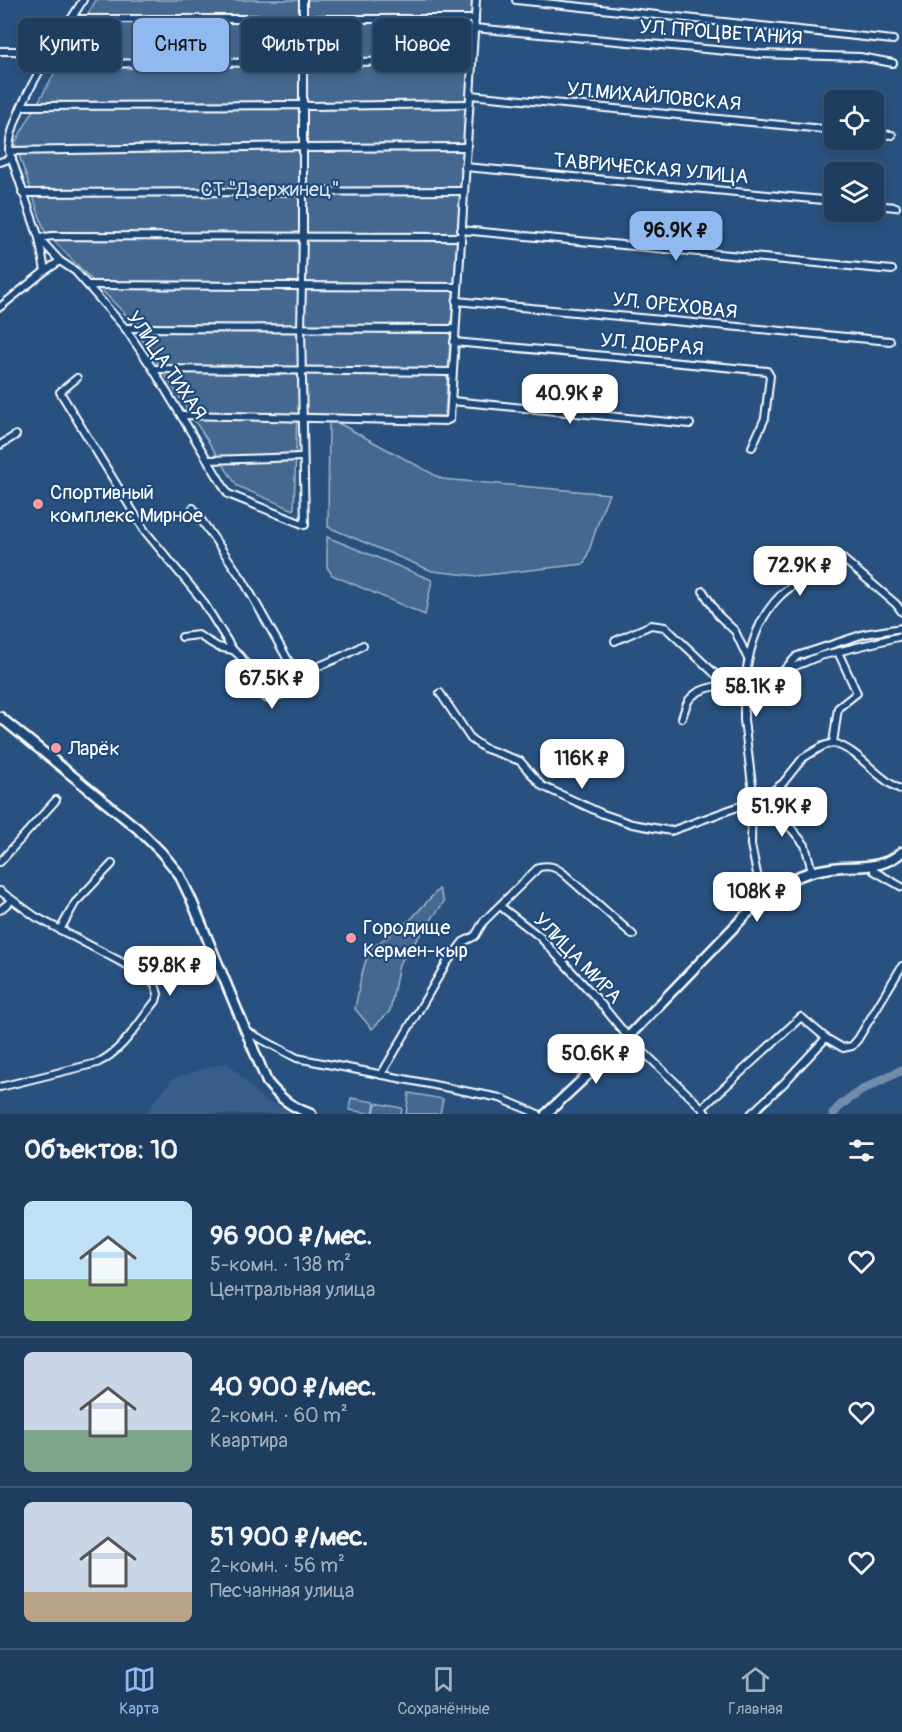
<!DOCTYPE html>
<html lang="ru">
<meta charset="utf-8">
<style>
:root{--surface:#1e3d5f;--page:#2b4868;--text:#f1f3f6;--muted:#a1aebd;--line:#3c5674;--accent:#90b9f0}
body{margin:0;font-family:Pangolin,sans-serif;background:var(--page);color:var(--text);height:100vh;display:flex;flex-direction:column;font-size:22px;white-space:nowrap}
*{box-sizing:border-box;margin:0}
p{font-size:20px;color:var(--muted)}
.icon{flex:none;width:33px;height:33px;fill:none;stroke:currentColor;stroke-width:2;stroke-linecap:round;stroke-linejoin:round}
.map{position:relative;height:1114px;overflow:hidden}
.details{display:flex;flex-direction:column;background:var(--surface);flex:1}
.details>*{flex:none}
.guide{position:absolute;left:18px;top:18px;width:600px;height:54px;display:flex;gap:12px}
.buttons{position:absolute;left:824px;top:90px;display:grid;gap:12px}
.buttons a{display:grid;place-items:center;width:60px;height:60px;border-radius:9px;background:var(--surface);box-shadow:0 3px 9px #0003,0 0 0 2px var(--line);font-size:30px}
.price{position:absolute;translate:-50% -51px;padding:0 14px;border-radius:12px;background:#fff;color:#222;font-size:20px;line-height:39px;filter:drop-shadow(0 2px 3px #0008)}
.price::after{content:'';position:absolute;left:50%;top:36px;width:18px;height:14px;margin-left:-9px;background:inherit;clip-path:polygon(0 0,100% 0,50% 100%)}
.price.on{background:var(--accent);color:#111}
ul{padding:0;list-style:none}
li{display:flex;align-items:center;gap:18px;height:150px;padding:0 24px}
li+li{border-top:2px solid var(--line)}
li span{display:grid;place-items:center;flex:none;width:168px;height:120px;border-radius:9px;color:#555}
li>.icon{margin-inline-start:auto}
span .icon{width:72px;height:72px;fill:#fffc;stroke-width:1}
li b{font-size:26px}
h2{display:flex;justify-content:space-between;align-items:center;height:72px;padding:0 24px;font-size:26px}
.chip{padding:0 21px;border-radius:9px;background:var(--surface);box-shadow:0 3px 9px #0003,0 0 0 2px var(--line);font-size:21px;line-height:54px}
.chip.on{background:var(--accent);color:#111}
.tab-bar{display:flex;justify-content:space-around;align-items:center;height:84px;border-top:2px solid var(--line);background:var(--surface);font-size:16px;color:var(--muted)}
.tab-bar a{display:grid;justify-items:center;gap:3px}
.tab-bar .on{color:var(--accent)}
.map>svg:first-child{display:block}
.built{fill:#375d88}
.green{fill:#446890;stroke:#a2b4c8;stroke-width:1.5}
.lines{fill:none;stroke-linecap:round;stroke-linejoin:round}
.river{stroke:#718dab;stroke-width:9}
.street-casing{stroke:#fff;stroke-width:10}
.secondary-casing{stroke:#fff;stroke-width:13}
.street{stroke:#1f4a7a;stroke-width:6}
.secondary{stroke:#1f4a7a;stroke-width:8}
.poi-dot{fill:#ff9aa2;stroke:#1f4a7a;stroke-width:2}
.labels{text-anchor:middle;stroke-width:4.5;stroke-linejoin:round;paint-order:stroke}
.street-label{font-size:20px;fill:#fff;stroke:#1f4a7a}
.park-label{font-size:20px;fill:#dae1e9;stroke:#1f4a7a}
.poi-label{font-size:20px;fill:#fff;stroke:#1f4a7a;text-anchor:start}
</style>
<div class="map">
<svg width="902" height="1114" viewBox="0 0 902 1114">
<rect width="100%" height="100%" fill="#28517f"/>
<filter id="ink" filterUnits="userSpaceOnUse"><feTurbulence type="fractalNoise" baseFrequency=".0167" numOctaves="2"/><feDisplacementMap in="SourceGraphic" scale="12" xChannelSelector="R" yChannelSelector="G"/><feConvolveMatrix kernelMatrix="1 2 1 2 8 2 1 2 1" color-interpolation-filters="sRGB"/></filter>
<g filter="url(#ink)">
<polygon class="built" points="227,1062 263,1100 299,1114 147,1114 150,1106 174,1078"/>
<g class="green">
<polygon points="96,0 473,0 445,416 297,414 294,510 237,486 126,315 45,232 15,143"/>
<path d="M329,418l113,61 167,15c-11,23 -15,46 -25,70l-107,12 -45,-5 -104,-44z"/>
<polygon points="327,537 432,580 425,615 332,575 327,567"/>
<polygon points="439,889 444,902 399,964 390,1011 372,1029 355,1009 361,977 369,950 411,919"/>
<polygon points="409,1093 443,1099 440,1114 406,1114"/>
<polygon points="351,1098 375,1102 373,1114 349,1110"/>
<polygon points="376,1103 402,1108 401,1114 374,1114"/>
</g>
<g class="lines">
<path class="river" d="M833,1114c13,-19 49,-34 69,-44"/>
<g class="street-casing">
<g id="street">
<polyline points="516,0 893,40"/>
<polyline points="72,19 475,19"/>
<polyline points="474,28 760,54 860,57 893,63"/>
<polyline points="0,51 16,51 44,64 472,61"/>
<polyline points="470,95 834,130"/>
<polyline points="23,106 303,105 310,106 469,104"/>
<polyline points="873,134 892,135"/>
<polyline points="9,151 303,146 309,148 466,147"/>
<polyline points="0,162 12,158"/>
<polyline points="465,167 834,201"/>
<polyline points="22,193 463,191"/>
<polyline points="873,205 896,207"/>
<polyline points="461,230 892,270"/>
<polyline points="60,261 39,238 52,236 460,237"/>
<path d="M45,271l-6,-33 -30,-87c0,-40 53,-116 74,-151"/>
<polyline points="89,285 457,287"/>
<polyline points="456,301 890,341"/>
<polyline points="0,307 45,271 60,261 75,271 125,328 153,369 228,494 305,525 301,329 303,236 303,0"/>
<polyline points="125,328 455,329"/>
<polyline points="454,342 767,371 770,376 765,418 752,447"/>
<polyline points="153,369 452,372"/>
<polyline points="77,378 60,392 145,531 202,600 233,650"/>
<polyline points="452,401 690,424"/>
<polyline points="181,415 445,421 450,419 476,0"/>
<polyline points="0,445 16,435"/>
<polyline points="209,460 303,457"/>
<polyline points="193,508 243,580 297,676"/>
<polyline points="703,591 718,615 735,631 747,657"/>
<path d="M182,637l16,-2 20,12 15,3 7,6 11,15 12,25 5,3 23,-8 6,-10v-5c22,-12 46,-17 66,-31"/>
<polyline points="615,641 651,625 665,627 744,701"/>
<polyline points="786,670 820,656 902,636"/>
<polyline points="440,693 471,739 484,748 520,761 542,786 603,814 632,824 671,831 765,797 783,783 803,758 823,746 833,743 838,708 857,693 838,652"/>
<path d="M744,701c1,-37 9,-79 37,-106 13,-13 38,-25 54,-36l7,-1 54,46 6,8"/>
<path d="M682,718c2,-5 4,-14 7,-18 7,-10 27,-16 37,-13"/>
<path d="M833,743c28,8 43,36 69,47"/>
<polyline points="765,797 805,845 812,871"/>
<polyline points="0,862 56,800"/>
<polyline points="874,866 874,871 902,887"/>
<path d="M0,891l36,26 104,55 15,12 3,10 -2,7c-18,22 -33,50 -59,62l-97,24"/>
<polyline points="762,898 751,845 752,785 744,720 744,701 783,671 797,656 864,634 902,628"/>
<polyline points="500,906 540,937 596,998 628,1037 702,1108 706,1114"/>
<polyline points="0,910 12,900"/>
<polyline points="60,930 75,903 112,864"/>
<polyline points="246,1031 297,1058 500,1098 538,1114"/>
<path d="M381,1075l65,-111 17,-22 12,-6 9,-15 55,-54c11,-2 16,0 24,6l70,62"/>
<polyline points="702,1108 801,1017 826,1038 843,1048 852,1046 858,1039 902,966"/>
<polyline points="751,1114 783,1084 826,1038"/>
</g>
</g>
<g class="secondary-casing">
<g id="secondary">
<path d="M0,717l138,112 23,23 18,22 12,25 76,183c14,17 23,24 44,32"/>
<path d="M546,1114l82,-77 134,-139c18,-14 41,-26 64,-29 27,-5 54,3 76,-17"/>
</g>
</g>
<use href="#street" class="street"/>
<use href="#secondary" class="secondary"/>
</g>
</g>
<g class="poi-dot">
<circle cx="38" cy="504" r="6"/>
<circle cx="56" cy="748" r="6"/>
<circle cx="351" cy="938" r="6"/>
</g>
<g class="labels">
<g class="street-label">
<text transform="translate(721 32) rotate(4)" y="7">УЛ. ПРОЦВЕТАНИЯ</text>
<text transform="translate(654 96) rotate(5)" y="7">УЛ.МИХАЙЛОВСКАЯ</text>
<text transform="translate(651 168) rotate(5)" y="7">ТАВРИЧЕСКАЯ УЛИЦА</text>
<text transform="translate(675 305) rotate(6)" y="7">УЛ. ОРЕХОВАЯ</text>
<text transform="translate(652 344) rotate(5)" y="7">УЛ. ДОБРАЯ</text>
<text transform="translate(167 365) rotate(56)" y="7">УЛИЦА ТИХАЯ</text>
<text transform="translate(578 958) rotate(46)" y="7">УЛИЦА МИРА</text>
</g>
<g class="park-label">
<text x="270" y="196">СТ "Дзержинец"</text>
</g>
<g class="poi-label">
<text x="50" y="499">Спортивный<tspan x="50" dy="23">комплекс Мирное</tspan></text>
<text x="68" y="755">Ларёк</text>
<text x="363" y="934">Городище<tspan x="363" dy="23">Кермен-кыр</tspan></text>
</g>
</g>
</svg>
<div class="buttons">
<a><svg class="icon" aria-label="locate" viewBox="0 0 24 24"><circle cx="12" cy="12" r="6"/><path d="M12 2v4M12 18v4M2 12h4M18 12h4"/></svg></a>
<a><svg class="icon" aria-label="layers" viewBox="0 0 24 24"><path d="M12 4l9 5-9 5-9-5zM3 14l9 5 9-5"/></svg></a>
</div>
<b class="price on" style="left:676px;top:262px">96.9K ₽</b>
<b class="price" style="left:570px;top:425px">40.9K ₽</b>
<b class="price" style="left:800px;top:597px">72.9K ₽</b>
<b class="price" style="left:272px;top:710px">67.5K ₽</b>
<b class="price" style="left:756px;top:718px">58.1K ₽</b>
<b class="price" style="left:582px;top:790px">116K ₽</b>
<b class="price" style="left:782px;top:838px">51.9K ₽</b>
<b class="price" style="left:757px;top:923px">108K ₽</b>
<b class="price" style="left:170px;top:997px">59.8K ₽</b>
<b class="price" style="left:596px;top:1085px">50.6K ₽</b>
<div class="guide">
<a class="chip">Купить</a>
<a class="chip on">Снять</a>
<a class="chip">Фильтры</a>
<a class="chip">Новое</a>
</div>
</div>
<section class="details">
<h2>Объектов: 10<svg class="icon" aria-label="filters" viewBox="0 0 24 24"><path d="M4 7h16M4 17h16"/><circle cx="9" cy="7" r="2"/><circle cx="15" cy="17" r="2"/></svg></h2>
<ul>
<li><span style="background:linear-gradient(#bfe0f5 65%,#8fb573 0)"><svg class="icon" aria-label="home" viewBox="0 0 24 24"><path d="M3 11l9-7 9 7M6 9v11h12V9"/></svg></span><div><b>96 900 ₽/мес.</b><p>5-комн. · 138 m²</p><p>Центральная улица</p></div><svg class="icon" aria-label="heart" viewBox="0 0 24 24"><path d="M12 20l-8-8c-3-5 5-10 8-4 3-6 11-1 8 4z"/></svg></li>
<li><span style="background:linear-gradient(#c9d6e8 65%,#7fa58c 0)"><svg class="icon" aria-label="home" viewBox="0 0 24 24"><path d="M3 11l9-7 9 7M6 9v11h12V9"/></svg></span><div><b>40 900 ₽/мес.</b><p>2-комн. · 60 m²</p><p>Квартира</p></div><svg class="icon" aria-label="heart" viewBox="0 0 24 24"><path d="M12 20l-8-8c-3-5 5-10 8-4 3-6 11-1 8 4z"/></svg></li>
<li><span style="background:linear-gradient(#c9d6e8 75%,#b9a48a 0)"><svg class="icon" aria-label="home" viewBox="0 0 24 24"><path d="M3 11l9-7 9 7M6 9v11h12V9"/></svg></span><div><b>51 900 ₽/мес.</b><p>2-комн. · 56 m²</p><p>Песчанная улица</p></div><svg class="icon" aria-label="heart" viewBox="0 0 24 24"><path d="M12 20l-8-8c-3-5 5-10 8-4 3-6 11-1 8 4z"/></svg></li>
</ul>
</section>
<nav class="tab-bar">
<a class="on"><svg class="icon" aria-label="map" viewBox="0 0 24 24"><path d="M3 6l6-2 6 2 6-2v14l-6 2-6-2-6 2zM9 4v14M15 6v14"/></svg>Карта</a>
<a><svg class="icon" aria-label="saved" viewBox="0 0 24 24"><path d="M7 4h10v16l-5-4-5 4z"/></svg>Сохранённые</a>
<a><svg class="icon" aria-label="home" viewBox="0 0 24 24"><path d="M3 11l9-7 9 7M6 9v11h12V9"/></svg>Главная</a>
</nav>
